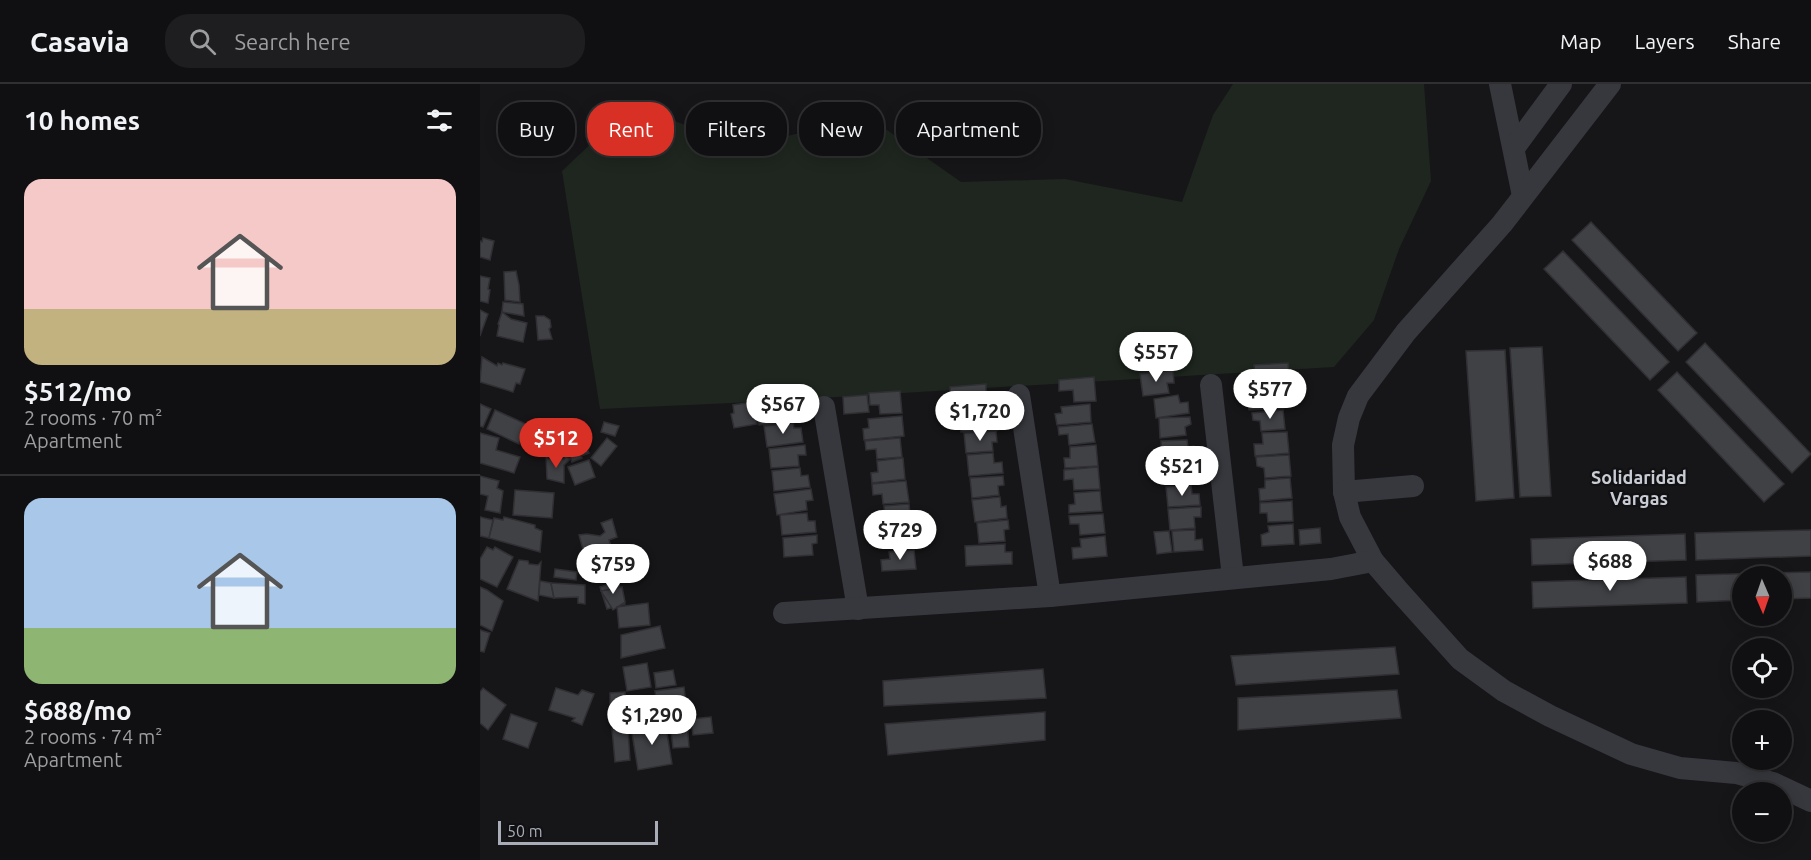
<!DOCTYPE html>
<meta charset="utf-8">
<style>
:root{--surface:#101012;--page:#1e1e20;--text:#f1f3f6;--muted:#9c9d9f;--line:#303032;--accent:#d93025}
body{margin:0;font-family:Ubuntu,sans-serif;background:var(--page);color:var(--text);height:100vh;display:flex;flex-direction:column;font-size:22px;white-space:nowrap}
*{box-sizing:border-box;margin:0}
p{font-size:20px;color:var(--muted)}
.icon{flex:none;width:33px;height:33px;fill:none;stroke:currentColor;stroke-width:2;stroke-linecap:round;stroke-linejoin:round}
.map{position:relative;flex:1;overflow:hidden}
.sheet{display:flex;flex-direction:column;background:var(--surface);width:480px}
.sheet>*{flex:none}
.top-card{position:absolute;left:18px;top:18px;width:570px;height:54px;display:flex;gap:12px}
.needle{width:39px;rotate:178deg}
.tools{position:absolute;left:1252px;top:482px;display:grid;gap:12px}
.tools a{display:grid;place-items:center;width:60px;height:60px;border-radius:50%;background:var(--surface);box-shadow:0 3px 15px #0003,0 0 0 2px var(--line);font-size:30px}
.scale{position:absolute;left:18px;bottom:15px;width:160px;box-sizing:border-box;padding-left:6px;border:3px solid #a8adb8;border-top:0;font-size:16px;line-height:21px;white-space:nowrap;color:#a8adb8;-webkit-text-stroke:4px #111113;paint-order:stroke}
.price{position:absolute;translate:-50% -51px;padding:0 14px;border-radius:21px;background:#fff;color:#222;font-size:20px;line-height:39px;filter:drop-shadow(0 2px 3px #0008)}
.price::after{content:'';position:absolute;left:50%;top:36px;width:18px;height:14px;margin-left:-9px;background:inherit;clip-path:polygon(0 0,100% 0,50% 100%)}
.price.current{background:var(--accent);color:#fff}
ul{padding:0;list-style:none}
li{display:grid;align-content:center;gap:12px;height:318px;padding:0 24px}
li+li{border-top:2px solid var(--line)}
li span{display:grid;place-items:center;height:186px;border-radius:18px;color:#555}
li>.icon{margin-inline-start:auto}
span .icon{width:108px;height:108px;fill:#fffc;stroke-width:1}
li b{font-size:26px}
h2{display:flex;justify-content:space-between;align-items:center;height:72px;padding:0 24px;font-size:26px}
.pill{padding:0 21px;border-radius:24px;background:var(--surface);box-shadow:0 3px 15px #0003,0 0 0 2px var(--line);font-size:21px;line-height:54px}
.pill.current{background:var(--accent);color:#fff}
header{display:flex;align-items:center;gap:36px;box-sizing:border-box;height:84px;padding:0 30px;background:var(--surface);border-bottom:2px solid var(--line)}
header strong{font-size:28px}
nav{display:flex;gap:33px;margin-inline-start:auto;font-size:21px}
.search{width:420px;height:54px;background:var(--page);display:flex;align-items:center;gap:15px;box-sizing:border-box;padding:0 21px;border-radius:24px;color:var(--muted);font-size:22px}
main{display:flex;flex:1;min-height:0}
.map>svg:first-child{display:block}
.green{fill:#1e261f}
.building{fill:#404145;stroke:#303034;stroke-width:1.5}
.lines{fill:none;stroke-linecap:round;stroke-linejoin:round}
.minor{stroke:#37383d;stroke-width:22}
.labels{text-anchor:middle;stroke-width:4.5;stroke-linejoin:round;paint-order:stroke}
.neighbourhood-label{font-size:18px;font-weight:bold;fill:#c9ccd4;stroke:#111113}
</style>
<header>
<strong>Casavia</strong>
<div class="search"><svg class="icon" aria-label="search" viewBox="0 0 24 24"><circle cx="10" cy="10" r="6"/><path d="M15 15l6 6"/></svg>Search here</div>
<nav><a>Map</a><a>Layers</a><a>Share</a></nav>
</header>
<main>
<section class="sheet">
<h2>10 homes<svg class="icon" aria-label="filters" viewBox="0 0 24 24"><path d="M4 7h16M4 17h16"/><circle cx="9" cy="7" r="2"/><circle cx="15" cy="17" r="2"/></svg></h2>
<ul>
<li><span style="background:linear-gradient(#f6c9c9 70%,#c2b280 0)"><svg class="icon" aria-label="home" viewBox="0 0 24 24"><path d="M3 11l9-7 9 7M6 9v11h12V9"/></svg></span><div><b>$512/mo</b><p>2 rooms · 70 m²</p><p>Apartment</p></div></li>
<li><span style="background:linear-gradient(#a9c7e8 70%,#8fb573 0)"><svg class="icon" aria-label="home" viewBox="0 0 24 24"><path d="M3 11l9-7 9 7M6 9v11h12V9"/></svg></span><div><b>$688/mo</b><p>2 rooms · 74 m²</p><p>Apartment</p></div></li>
</ul>
</section>
<div class="map">
<svg width="1331" height="776" viewBox="0 0 1331 776">
<rect width="100%" height="100%" fill="#161618"/>
<polygon class="green" points="753,0 944,0 951,97 919,165 894,236 854,283 273,318 120,325 82,87 152,21 264,63 387,32 481,98 585,95 702,118 733,31"/>
<g class="building">
<polygon points="1111,138 1217,249 1198,267 1092,156"/>
<polygon points="3,154 14,157 10,176 0,173 0,157 2,158"/>
<polygon points="1083,167 1189,278 1170,296 1064,185"/>
<polygon points="36,187 39,201 40,218 25,216 24,188"/>
<polygon points="0,192 10,194 8,205 10,206 8,219 0,217"/>
<polygon points="23,218 43,220 44,232 22,228"/>
<polygon points="0,226 8,230 0,252"/>
<polygon points="22,228 31,235 47,239 43,258 17,252 19,241 18,240"/>
<polygon points="56,232 64,232 70,236 71,243 69,245 72,255 58,256"/>
<polygon points="1225,259 1331,370 1312,389 1206,278"/>
<polygon points="1062,263 1071,412 1040,413 1030,264"/>
<polygon points="1025,266 1034,414 996,417 986,267"/>
<polygon points="2,273 17,282 18,279 22,281 23,279 45,285 40,300 36,299 33,308 0,298"/>
<polygon points="808,279 810,301 786,303 785,292 775,293 774,281"/>
<polygon points="693,286 694,299 687,299 689,309 663,312 660,290"/>
<polygon points="1197,288 1304,400 1284,418 1178,306"/>
<polygon points="614,293 616,317 594,318 593,306 579,307 579,296"/>
<polygon points="506,300 506,311 495,312 495,325 471,326 470,303"/>
<polygon points="802,303 804,324 769,326 767,315 778,314 777,306"/>
<polygon points="420,307 422,329 400,330 399,321 390,321 389,309"/>
<polygon points="387,311 389,328 364,330 363,313"/>
<polygon points="698,311 700,319 708,318 709,329 676,334 674,315"/>
<polygon points="307,315 308,328 301,329 302,339 279,341 276,318"/>
<polygon points="273,318 277,340 254,344 251,330 254,329 253,321"/>
<polygon points="0,320 11,325 3,343 0,342"/>
<polygon points="610,320 611,338 577,341 575,330 582,329 581,323"/>
<polygon points="15,326 48,341 39,360 7,345"/>
<polygon points="506,326 507,335 516,333 518,346 481,348 479,328"/>
<polygon points="803,326 805,345 781,347 780,337 773,336 772,329"/>
<polygon points="422,332 424,352 384,356 383,345 389,344 388,335"/>
<polygon points="710,333 711,340 705,343 706,351 680,354 679,334"/>
<polygon points="124,338 139,342 135,352 121,348"/>
<polygon points="313,339 314,344 321,344 323,358 287,363 284,342"/>
<polygon points="612,340 615,358 589,361 588,350 579,351 578,343"/>
<polygon points="516,347 517,358 512,358 513,367 486,369 484,349"/>
<polygon points="807,348 809,369 775,372 774,360 783,360 782,349"/>
<polygon points="0,349 19,354 16,366 40,373 34,389 0,379"/>
<polygon points="127,354 137,362 121,382 111,374"/>
<polygon points="420,354 422,373 397,375 396,365 386,366 385,357"/>
<polygon points="707,356 708,363 714,362 715,375 682,377 681,357"/>
<polygon points="104,357 109,369 101,372 102,374 92,378 87,364"/>
<polygon points="325,361 326,371 318,371 319,382 291,384 289,365"/>
<polygon points="616,361 618,382 585,384 584,374 590,374 590,363"/>
<polygon points="513,369 514,379 522,378 523,389 489,392 487,371"/>
<polygon points="66,371 68,375 84,375 85,371 90,375 84,381 84,399 67,395"/>
<polygon points="809,371 811,392 785,394 784,384 777,382 776,373"/>
<polygon points="423,374 425,395 392,399 391,389 398,388 397,377"/>
<polygon points="109,376 115,393 95,401 88,383"/>
<polygon points="714,376 716,388 710,388 711,398 683,400 683,379"/>
<polygon points="618,383 620,405 594,406 593,395 584,396 584,386"/>
<polygon points="320,384 321,392 328,391 330,403 294,407 292,387"/>
<polygon points="0,392 19,397 17,404 23,407 20,429 5,426 8,412 0,410"/>
<polygon points="523,392 524,401 518,402 519,411 492,414 490,394"/>
<polygon points="810,394 812,414 780,417 779,405 785,404 785,396"/>
<polygon points="426,397 429,418 403,420 402,410 393,411 392,400"/>
<polygon points="711,401 712,410 719,410 720,421 688,423 686,403"/>
<polygon points="331,405 333,416 326,417 327,426 297,431 294,410"/>
<polygon points="35,406 74,409 72,434 33,431"/>
<polygon points="620,407 622,427 589,429 589,421 595,420 594,409"/>
<polygon points="520,413 521,423 526,422 527,434 495,438 492,416"/>
<polygon points="812,417 813,437 788,438 787,429 780,429 780,419"/>
<polygon points="429,420 431,440 398,443 397,433 405,432 404,422"/>
<polygon points="721,423 721,433 714,433 715,444 690,446 688,425"/>
<polygon points="327,429 328,437 335,437 336,448 302,451 300,431"/>
<polygon points="623,430 625,449 600,451 599,440 590,440 589,432"/>
<polygon points="0,433 13,436 9,454 0,452"/>
<polygon points="24,433 55,441 55,444 62,447 60,468 9,454 14,434 23,436"/>
<polygon points="132,435 137,453 129,456 132,465 105,473 99,451 107,450 120,452 125,448 121,439"/>
<polygon points="528,436 529,445 524,446 525,457 499,459 497,439"/>
<polygon points="813,440 814,460 782,462 781,451 789,448 788,442"/>
<polygon points="433,442 435,462 409,464 408,454 400,454 400,445"/>
<polygon points="840,444 841,459 820,461 819,446"/>
<polygon points="715,446 715,456 722,455 723,466 694,468 692,447"/>
<polygon points="1331,446 1331,472 1216,476 1215,449"/>
<polygon points="689,447 692,468 677,470 674,448"/>
<polygon points="1205,450 1206,476 1052,481 1051,455"/>
<polygon points="337,451 337,459 332,460 333,471 304,473 303,454"/>
<polygon points="625,452 627,472 593,475 592,464 601,463 600,455"/>
<polygon points="525,460 525,468 532,468 532,480 486,482 485,462"/>
<polygon points="7,463 13,466 15,463 33,473 17,503 0,495 0,475"/>
<polygon points="143,466 150,477 144,481 145,484 133,491 131,488 123,494 116,483"/>
<polygon points="434,466 436,485 402,487 401,476 410,475 409,468"/>
<polygon points="39,476 48,477 49,480 58,481 61,478 58,517 27,505"/>
<polygon points="75,485 97,488 96,496 74,493"/>
<polygon points="1331,488 1331,514 1302,515 1302,492 1263,492 1263,516 1217,518 1216,491"/>
<polygon points="1206,493 1207,519 1053,524 1052,498"/>
<polygon points="60,497 71,499 74,514 59,511"/>
<polygon points="138,497 145,520 127,525 120,503"/>
<polygon points="71,499 105,501 105,520 98,519 98,513 74,514"/>
<polygon points="0,503 7,506 23,517 12,547 0,541"/>
<polygon points="142,503 145,518 133,526 121,507"/>
<polygon points="168,519 170,541 139,544 137,523"/>
<polygon points="180,542 185,564 141,574 141,551"/>
<polygon points="0,546 10,549 4,568 0,567"/>
<polygon points="915,563 919,590 756,601 751,572"/>
<polygon points="167,579 171,603 147,607 143,583"/>
<polygon points="563,585 566,614 404,622 403,597"/>
<polygon points="193,586 196,601 176,604 174,589"/>
<polygon points="204,603 207,629 178,633 175,607"/>
<polygon points="3,604 26,621 8,646 0,639 0,608"/>
<polygon points="76,604 98,611 102,606 114,610 102,641 92,637 95,634 69,626"/>
<polygon points="917,606 921,634 758,646 758,614"/>
<polygon points="145,608 146,634 130,634 130,609"/>
<polygon points="565,628 565,656 408,671 405,640"/>
<polygon points="31,630 57,639 48,664 23,655"/>
<polygon points="231,633 233,649 213,651 211,635"/>
<polygon points="185,637 192,680 158,686 151,643"/>
<polygon points="207,637 209,663 193,664 190,638"/>
<polygon points="148,644 150,676 135,678 132,645"/>
</g>
<g class="lines">
<g class="minor">
<polyline points="1020,0 1043,112"/>
<polyline points="1130,0 1022,140 926,248 878,312 869,334 863,361 864,408 870,433 893,477 917,505 980,575 1024,607 1070,632 1151,670 1200,684 1256,689 1293,699 1331,717"/>
<polyline points="1034,64 1081,0"/>
<polyline points="731,301 753,493"/>
<polyline points="539,311 570,512"/>
<polyline points="344,323 378,525"/>
<polyline points="864,408 933,402"/>
<polyline points="304,529 570,512 851,485 893,477"/>
</g>
</g>
<g class="labels">
<g class="neighbourhood-label">
<text x="1159" y="400">Solidaridad<tspan x="1159" dy="21">Vargas</tspan></text>
</g>
</g>
</svg>
<div class="tools">
<a><svg class="needle" viewBox="-14 -14 28 28"><path d="M0-13l5 13h-10z" fill="#e53935"/><path d="M0 13l5-13h-10z" fill="#9c9d9f"/></svg></a>
<a><svg class="icon" aria-label="locate" viewBox="0 0 24 24"><circle cx="12" cy="12" r="6"/><path d="M12 2v4M12 18v4M2 12h4M18 12h4"/></svg></a>
<a>+</a>
<a>−</a>
</div>
<div class="scale">50 m</div>
<b class="price" style="left:676px;top:299px">$557</b>
<b class="price" style="left:790px;top:336px">$577</b>
<b class="price" style="left:303px;top:351px">$567</b>
<b class="price" style="left:500px;top:358px">$1,720</b>
<b class="price current" style="left:76px;top:385px">$512</b>
<b class="price" style="left:702px;top:413px">$521</b>
<b class="price" style="left:420px;top:477px">$729</b>
<b class="price" style="left:1130px;top:508px">$688</b>
<b class="price" style="left:133px;top:511px">$759</b>
<b class="price" style="left:172px;top:662px">$1,290</b>
<div class="top-card">
<a class="pill">Buy</a>
<a class="pill current">Rent</a>
<a class="pill">Filters</a>
<a class="pill">New</a>
<a class="pill">Apartment</a>
</div>
</div>
</main>
